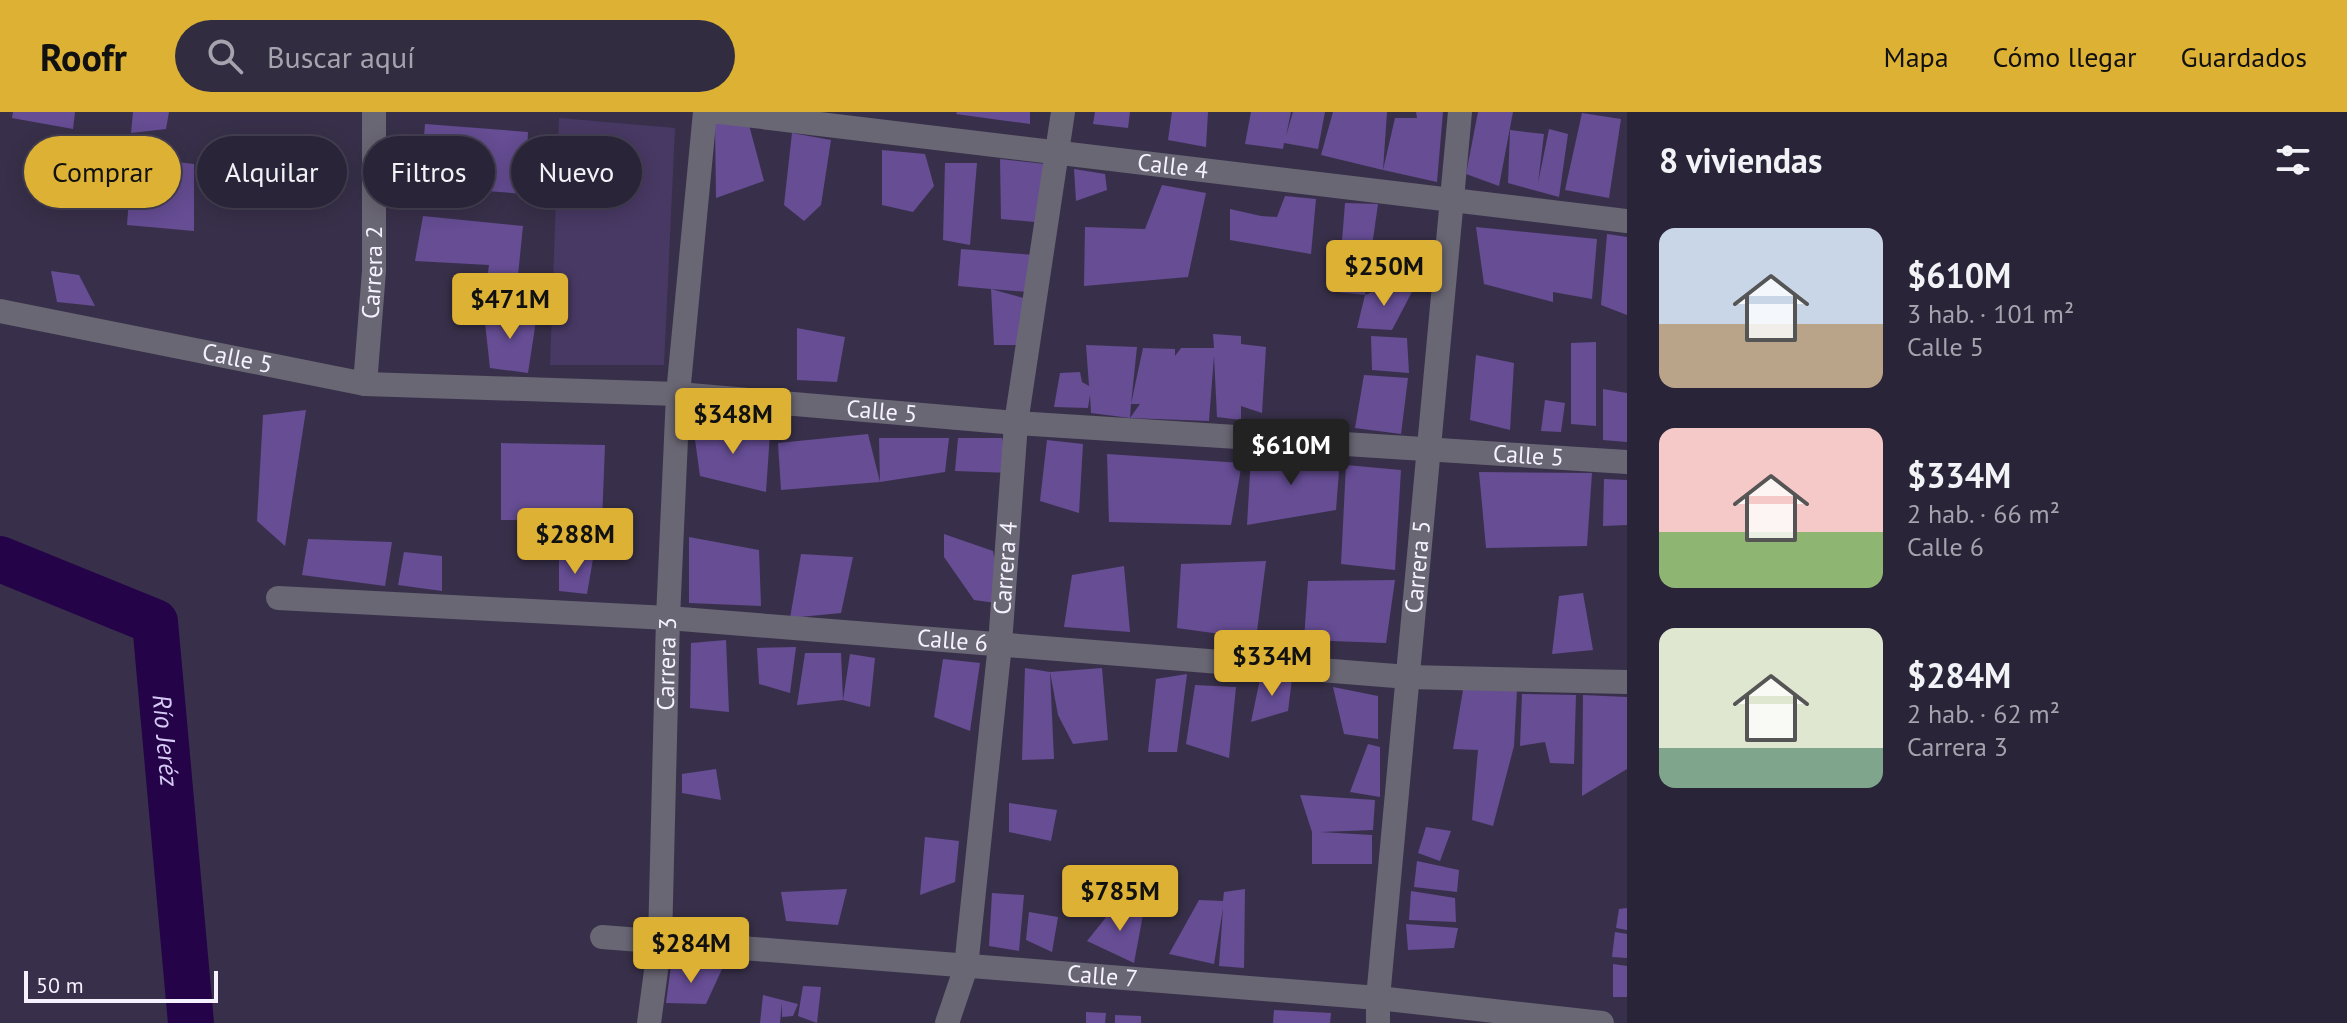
<!DOCTYPE html>
<html lang="es">
<meta charset="utf-8">
<style>
:root{--surface:#2a2438;--page:#322c40;--text:#f1f3f6;--muted:#a5a4ae;--line:#464153;--accent:#ddb133}
body{margin:0;font-family:"PT Sans",sans-serif;background:var(--page);color:var(--text);height:100vh;display:flex;flex-direction:column;font-size:30px;white-space:nowrap}
*{box-sizing:border-box;margin:0}
p{font-size:26px;color:var(--muted)}
.icon{flex:none;width:44px;height:44px;fill:none;stroke:currentColor;stroke-width:2;stroke-linecap:round;stroke-linejoin:round}
.map{position:relative;flex:1;overflow:hidden}
.side{display:flex;flex-direction:column;background:var(--surface);width:720px}
.side>*{flex:none}
.banner{position:absolute;left:24px;top:24px;width:760px;height:72px;display:flex;gap:16px}
.scale{position:absolute;left:24px;bottom:20px;width:194px;box-sizing:border-box;padding-left:8px;border:4px solid #f5f1ff;border-top:0;font-size:22px;line-height:28px;white-space:nowrap;color:#f5f1ff;-webkit-text-stroke:6px #38304a;paint-order:stroke}
.price{position:absolute;translate:-50% -68px;padding:0 18px;border-radius:8px;background:var(--accent);color:#111;font-size:26px;line-height:52px;filter:drop-shadow(0 2px 4px #0008)}
.price::after{content:'';position:absolute;left:50%;top:48px;width:24px;height:18px;margin-left:-12px;background:inherit;clip-path:polygon(0 0,100% 0,50% 100%)}
.price.selected{background:#222;color:#fff}
ul{padding:0;list-style:none}
li{display:flex;align-items:center;gap:24px;height:200px;padding:0 32px}
li span{display:grid;place-items:center;flex:none;width:224px;height:160px;border-radius:16px;color:#555}
li>.icon{margin-inline-start:auto}
span .icon{width:96px;height:96px;fill:#fffc;stroke-width:1}
li b{font-size:34px}
h2{display:flex;justify-content:space-between;align-items:center;height:96px;padding:0 32px;font-size:34px}
.pill{padding:0 28px;border-radius:36px;background:var(--surface);box-shadow:0 4px 20px #0003,0 0 0 2px var(--line);font-size:28px;line-height:72px}
.pill.selected{background:var(--accent);color:#111}
header{display:flex;align-items:center;gap:48px;box-sizing:border-box;height:112px;padding:0 40px;background:var(--accent);color:#111}
header strong{font-size:38px}
nav{display:flex;gap:44px;margin-inline-start:auto;font-size:28px}
.search{width:560px;height:72px;background:var(--page);display:flex;align-items:center;gap:20px;box-sizing:border-box;padding:0 28px;border-radius:44px;color:var(--muted);font-size:30px}
main{display:flex;flex:1;min-height:0}
.map>svg:first-child{display:block}
.green{fill:#483964}
.lines{fill:none;stroke-linecap:round;stroke-linejoin:round}
.river{stroke:#240348;stroke-width:46}
.building{fill:#664d94}
.street{stroke:#6a6774;stroke-width:24}
.labels{text-anchor:middle;stroke-width:6;stroke-linejoin:round;paint-order:stroke}
.street-label{font-size:24px;fill:#f5f1ff;stroke:#38304a}
.water-label{font-size:26px;font-style:italic;fill:#d6cbf4;stroke:#38304a}
</style>
<header>
<strong>Roofr</strong>
<div class="search"><svg class="icon" aria-label="search" viewBox="0 0 24 24"><circle cx="10" cy="10" r="6"/><path d="M15 15l6 6"/></svg>Buscar aquí</div>
<nav><a>Mapa</a><a>Cómo llegar</a><a>Guardados</a></nav>
</header>
<main>
<div class="map">
<svg width="1627" height="911" viewBox="0 0 1627 911">
<rect width="100%" height="100%" fill="#38304a"/>
<polygon class="green" points="559,6 675,16 664,253 550,253"/>
<g class="lines">
<path class="river" id="s1" d="M0,447l155,63 36,401"/>
</g>
<g class="building">
<polygon points="13,0 75,0 73,17 12,6"/>
<polygon points="133,0 169,0 166,17 131,21"/>
<polygon points="957,0 1030,0 1030,12 956,2"/>
<polygon points="1095,0 1130,0 1128,16 1093,12"/>
<polygon points="1172,0 1208,0 1206,35 1168,28"/>
<polygon points="1251,0 1291,0 1286,24 1293,0 1325,0 1318,37 1284,31 1283,37 1245,32"/>
<polygon points="1333,0 1387,0 1383,58 1321,43"/>
<polygon points="1416,0 1443,0 1437,70 1383,58 1395,6 1417,6"/>
<polygon points="1478,0 1513,0 1499,74 1466,62"/>
<polygon points="1582,1 1621,7 1609,86 1565,78"/>
<polygon points="715,10 749,13 764,69 716,86"/>
<polygon points="425,12 528,20 525,82 420,74"/>
<polygon points="1549,17 1568,22 1559,85 1508,71 1510,18 1544,22 1538,71"/>
<polygon points="792,21 831,28 821,93 804,109 784,93"/>
<polygon points="882,38 925,42 934,74 913,100 882,93"/>
<polygon points="132,45 194,52 194,119 127,113"/>
<polygon points="1000,47 1045,52 1035,110 1001,107"/>
<polygon points="945,51 977,51 970,133 943,128"/>
<polygon points="1074,57 1105,62 1107,78 1076,89"/>
<polygon points="1162,73 1206,81 1188,165 1084,174 1085,115 1145,117"/>
<polygon points="1285,84 1316,87 1311,142 1230,128 1230,97 1261,104 1277,105"/>
<polygon points="1345,91 1378,92 1365,183 1338,180"/>
<polygon points="423,104 523,114 515,193 484,188 489,153 415,149"/>
<polygon points="1476,115 1597,127 1592,187 1553,180 1553,190 1484,172"/>
<polygon points="1607,122 1627,125 1627,203 1601,193"/>
<polygon points="961,137 1034,143 1028,180 991,177 1027,187 1019,233 994,233 991,177 958,174"/>
<polygon points="51,159 79,163 95,194 57,190"/>
<polygon points="1389,173 1414,176 1392,218 1357,216 1365,183"/>
<polygon points="484,202 537,202 528,261 490,256"/>
<polygon points="797,216 845,225 837,270 797,268"/>
<polygon points="1213,222 1241,224 1241,232 1266,235 1262,301 1241,294 1241,308 1217,305 1214,244 1209,309 1130,306 1140,292 1131,292 1130,306 1091,301 1090,283 1088,296 1054,295 1060,261 1080,260 1082,270 1089,274 1086,233 1137,235 1131,292 1143,236 1175,237 1175,244 1181,236 1214,236"/>
<polygon points="1371,224 1407,226 1409,261 1372,258"/>
<polygon points="1596,230 1596,314 1571,312 1571,231"/>
<polygon points="1476,243 1514,251 1510,318 1470,308"/>
<polygon points="1364,263 1408,266 1401,322 1355,316"/>
<polygon points="1603,277 1627,281 1627,330 1603,328"/>
<polygon points="1545,288 1565,291 1561,320 1541,319"/>
<polygon points="306,298 285,434 257,409 263,303"/>
<polygon points="693,313 770,321 766,380 700,364"/>
<polygon points="868,322 880,370 879,326 949,326 945,360 880,370 781,378 778,331"/>
<polygon points="958,326 1002,326 1012,361 955,359"/>
<polygon points="1047,328 1083,332 1079,401 1040,389"/>
<polygon points="501,331 605,333 602,409 501,408"/>
<polygon points="1107,342 1242,351 1231,413 1109,410"/>
<polygon points="1251,344 1340,346 1336,398 1247,413"/>
<polygon points="1346,353 1401,358 1395,458 1341,452"/>
<polygon points="1479,360 1592,361 1587,434 1486,436"/>
<polygon points="1604,367 1627,368 1627,413 1603,414"/>
<polygon points="944,422 993,439 1003,492 974,488 944,445"/>
<polygon points="689,425 759,438 761,494 689,491"/>
<polygon points="308,427 392,430 385,474 302,463"/>
<polygon points="404,440 442,444 442,479 398,473"/>
<polygon points="801,442 853,445 841,501 790,506"/>
<polygon points="593,447 587,482 559,479 559,448"/>
<polygon points="1266,449 1256,527 1177,516 1181,452"/>
<polygon points="1124,454 1130,520 1064,515 1072,463"/>
<polygon points="1395,468 1386,531 1304,528 1308,469"/>
<polygon points="1583,481 1593,538 1552,542 1559,484"/>
<polygon points="726,528 729,600 690,596 691,531"/>
<polygon points="796,535 790,581 759,572 757,536"/>
<polygon points="805,541 841,541 843,588 850,542 875,546 870,595 843,588 797,593"/>
<polygon points="943,547 980,551 970,619 934,605"/>
<polygon points="1025,556 1050,560 1054,647 1022,648"/>
<polygon points="1102,556 1108,628 1073,632 1058,603 1050,560"/>
<polygon points="1187,562 1177,640 1148,640 1156,567"/>
<polygon points="1260,567 1292,567 1288,599 1251,610"/>
<polygon points="1195,573 1236,575 1229,646 1186,632"/>
<polygon points="1333,575 1378,584 1378,627 1344,622"/>
<polygon points="1463,578 1517,578 1514,634 1493,714 1472,708 1478,638 1453,637"/>
<polygon points="1522,582 1576,583 1574,652 1550,651 1545,630 1520,634"/>
<polygon points="1583,583 1627,585 1627,657 1582,684"/>
<polygon points="1368,632 1380,635 1380,685 1350,680"/>
<polygon points="716,657 721,688 682,681 682,662"/>
<polygon points="1300,683 1375,688 1373,718 1320,720 1372,723 1372,752 1312,752 1312,720"/>
<polygon points="1009,691 1057,698 1051,729 1009,720"/>
<polygon points="1426,715 1451,719 1440,749 1418,741"/>
<polygon points="925,725 959,729 955,770 920,783"/>
<polygon points="1417,749 1459,758 1457,780 1414,775"/>
<polygon points="847,777 838,813 786,809 781,780"/>
<polygon points="1245,777 1244,856 1219,854 1223,796 1214,852 1169,842 1199,788 1223,789 1224,780"/>
<polygon points="1411,779 1455,786 1456,810 1409,808"/>
<polygon points="992,781 1024,783 1019,839 989,834"/>
<polygon points="1145,792 1134,851 1087,829 1107,804"/>
<polygon points="1627,796 1627,818 1616,816 1619,797"/>
<polygon points="1029,800 1058,805 1052,840 1026,828"/>
<polygon points="1406,812 1458,816 1454,836 1408,838"/>
<polygon points="1615,820 1627,822 1627,846 1612,845"/>
<polygon points="1613,852 1627,854 1627,885 1613,885"/>
<polygon points="671,854 722,857 706,892 666,891"/>
<polygon points="803,874 821,875 817,911 798,904"/>
<polygon points="763,883 798,892 793,904 782,905 782,890 780,911 760,911"/>
<polygon points="1274,898 1331,901 1330,911 1273,911"/>
<polygon points="1086,900 1106,901 1105,911 1086,911"/>
<polygon points="1115,903 1141,904 1141,911 1115,911"/>
</g>
<g class="lines">
<g class="street">
<path id="s2" d="M720,0l907,109"/>
<path id="s3" d="M0,199l365,73 313,10 338,29 611,39"/>
<path id="s4" d="M365,272l9,-113v-159"/>
<path id="s5" d="M278,486l390,20 740,59 219,5"/>
<path id="s6" d="M602,825l776,61 224,25"/>
<path id="s7" d="M649,911l11,-82 8,-323 10,-224 27,-282"/>
<path id="s8" d="M947,911l19,-56 34,-323 16,-221 47,-311"/>
<path id="s9" d="M1378,911v-25l82,-886"/>
</g>
</g>
<g class="labels">
<g class="street-label">
<text dy="8" stroke="none"><textPath href="#s2" startOffset="456">Calle 4</textPath></text>
<text dy="8" stroke="none"><textPath href="#s4" startOffset="112">Carrera 2</textPath></text>
<text dy="8" stroke="none"><textPath href="#s3" startOffset="242">Calle 5</textPath></text>
<text dy="8" stroke="none"><textPath href="#s3" startOffset="890">Calle 5</textPath></text>
<text dy="8" stroke="none"><textPath href="#s3" startOffset="1538">Calle 5</textPath></text>
<text dy="8" stroke="none"><textPath href="#s9" startOffset="458">Carrera 5</textPath></text>
<text dy="8" stroke="none"><textPath href="#s8" startOffset="460">Carrera 4</textPath></text>
<text dy="8" stroke="none"><textPath href="#s5" startOffset="676">Calle 6</textPath></text>
<text dy="8" stroke="none"><textPath href="#s7" startOffset="360">Carrera 3</textPath></text>
<text dy="8" stroke="none"><textPath href="#s6" startOffset="502">Calle 7</textPath></text>
</g>
<g class="water-label">
<text dy="9" stroke="none"><textPath href="#s1" startOffset="286">Río Jeréz</textPath></text>
</g>
</g>
</svg>
<div class="scale">50 m</div>
<b class="price" style="left:1384px;top:196px">$250M</b>
<b class="price" style="left:510px;top:229px">$471M</b>
<b class="price" style="left:733px;top:344px">$348M</b>
<b class="price selected" style="left:1291px;top:375px">$610M</b>
<b class="price" style="left:575px;top:464px">$288M</b>
<b class="price" style="left:1272px;top:586px">$334M</b>
<b class="price" style="left:1120px;top:821px">$785M</b>
<b class="price" style="left:691px;top:873px">$284M</b>
<div class="banner">
<a class="pill selected">Comprar</a>
<a class="pill">Alquilar</a>
<a class="pill">Filtros</a>
<a class="pill">Nuevo</a>
</div>
</div>
<section class="side">
<h2>8 viviendas<svg class="icon" aria-label="filters" viewBox="0 0 24 24"><path d="M4 7h16M4 17h16"/><circle cx="9" cy="7" r="2"/><circle cx="15" cy="17" r="2"/></svg></h2>
<ul>
<li><span style="background:linear-gradient(#c9d6e8 60%,#b9a48a 0)"><svg class="icon" aria-label="home" viewBox="0 0 24 24"><path d="M3 11l9-7 9 7M6 9v11h12V9"/></svg></span><div><b>$610M</b><p>3 hab. · 101 m²</p><p>Calle 5</p></div></li>
<li><span style="background:linear-gradient(#f6c9c9 65%,#8fb573 0)"><svg class="icon" aria-label="home" viewBox="0 0 24 24"><path d="M3 11l9-7 9 7M6 9v11h12V9"/></svg></span><div><b>$334M</b><p>2 hab. · 66 m²</p><p>Calle 6</p></div></li>
<li><span style="background:linear-gradient(#dfe7d0 75%,#7fa58c 0)"><svg class="icon" aria-label="home" viewBox="0 0 24 24"><path d="M3 11l9-7 9 7M6 9v11h12V9"/></svg></span><div><b>$284M</b><p>2 hab. · 62 m²</p><p>Carrera 3</p></div></li>
</ul>
</section>
</main>
